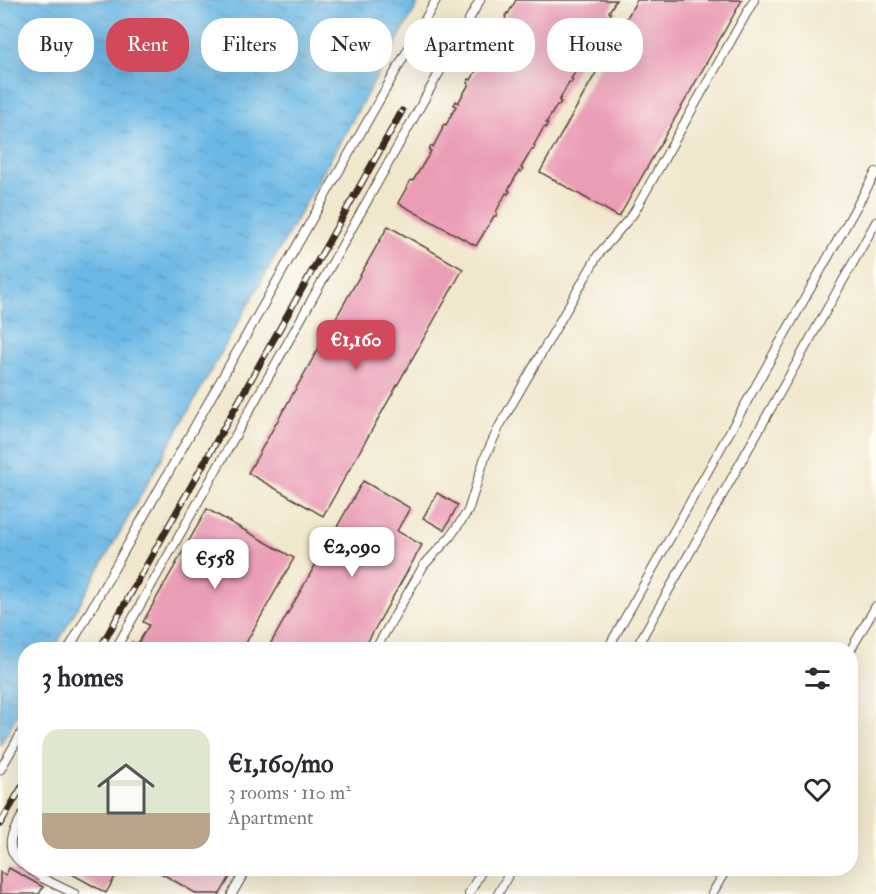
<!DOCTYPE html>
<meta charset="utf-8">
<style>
:root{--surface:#fff;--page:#f7f7f7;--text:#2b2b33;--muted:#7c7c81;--accent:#d1495b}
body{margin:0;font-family:"IM FELL Double Pica",serif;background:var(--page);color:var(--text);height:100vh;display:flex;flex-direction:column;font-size:22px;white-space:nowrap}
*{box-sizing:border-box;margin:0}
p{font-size:20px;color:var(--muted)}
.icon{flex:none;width:33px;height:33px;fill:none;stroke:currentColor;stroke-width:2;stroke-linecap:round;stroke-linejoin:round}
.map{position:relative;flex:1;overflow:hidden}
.panel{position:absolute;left:18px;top:642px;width:840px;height:234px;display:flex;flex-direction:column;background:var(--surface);border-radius:24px;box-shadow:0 6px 24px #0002}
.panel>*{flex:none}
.top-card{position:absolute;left:18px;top:18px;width:840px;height:54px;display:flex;gap:12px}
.price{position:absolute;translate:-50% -51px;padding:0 14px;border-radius:12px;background:#fff;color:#222;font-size:20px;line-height:39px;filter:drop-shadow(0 2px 3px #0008)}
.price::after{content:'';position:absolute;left:50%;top:36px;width:18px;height:14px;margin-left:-9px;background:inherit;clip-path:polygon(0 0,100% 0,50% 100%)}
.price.selected{background:var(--accent);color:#fff}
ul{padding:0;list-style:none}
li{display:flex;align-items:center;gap:18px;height:150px;padding:0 24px}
li span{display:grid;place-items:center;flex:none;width:168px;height:120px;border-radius:18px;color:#555}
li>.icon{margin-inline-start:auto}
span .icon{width:72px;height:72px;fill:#fffc;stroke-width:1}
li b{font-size:26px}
h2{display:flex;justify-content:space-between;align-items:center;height:72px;padding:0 24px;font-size:26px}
.tag{padding:0 21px;border-radius:24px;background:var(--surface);box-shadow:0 6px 24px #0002;font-size:21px;line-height:54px}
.tag.selected{background:var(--accent);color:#fff}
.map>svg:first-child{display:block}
.water{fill:url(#water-ripples);stroke:#537182;stroke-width:1.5}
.building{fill:#ea9eb6}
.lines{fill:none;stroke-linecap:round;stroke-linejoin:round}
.lane-casing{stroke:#564638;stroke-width:10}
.lane{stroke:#fff;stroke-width:8}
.rail-casing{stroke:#3b2a1e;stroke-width:7}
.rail{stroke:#fdfcf7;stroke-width:4.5;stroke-dasharray:14;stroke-linecap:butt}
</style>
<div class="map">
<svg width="876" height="894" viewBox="0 0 876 894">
<defs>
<pattern id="water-ripples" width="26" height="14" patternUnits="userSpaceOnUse" patternTransform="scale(1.5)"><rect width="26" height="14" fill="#6bb8e5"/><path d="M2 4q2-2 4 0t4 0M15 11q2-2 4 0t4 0" fill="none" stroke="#5996b9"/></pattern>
</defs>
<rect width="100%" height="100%" fill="#fdfcf7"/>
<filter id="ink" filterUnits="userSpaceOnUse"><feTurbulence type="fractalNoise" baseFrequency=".0167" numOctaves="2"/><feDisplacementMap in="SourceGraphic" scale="12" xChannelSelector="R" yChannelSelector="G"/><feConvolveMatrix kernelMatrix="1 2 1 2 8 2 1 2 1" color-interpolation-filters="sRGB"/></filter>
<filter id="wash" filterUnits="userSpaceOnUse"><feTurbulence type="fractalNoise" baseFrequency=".008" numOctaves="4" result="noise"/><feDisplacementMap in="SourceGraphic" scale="24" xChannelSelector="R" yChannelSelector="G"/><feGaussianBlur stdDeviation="1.35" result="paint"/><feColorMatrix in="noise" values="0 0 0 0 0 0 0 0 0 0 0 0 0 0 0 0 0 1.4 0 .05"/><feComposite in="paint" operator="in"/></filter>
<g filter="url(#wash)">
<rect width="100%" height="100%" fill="#f1e7cc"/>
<polygon class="water" points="0,0 420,0 54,649 26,650 25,700 0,745"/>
<g id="blocks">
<g class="building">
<polygon points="516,0 616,0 609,12 611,13 609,17 607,16 597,34 598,35 596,39 594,38 584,57 586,57 584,61 582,60 571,79 573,80 571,83 569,82 559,101 561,102 558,106 557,105 546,123 548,124 546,128 544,127 534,145 535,146 533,150 532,149 521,168 523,169 521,172 519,171 508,190 510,191 508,194 506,193 496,212 497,213 496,216 494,216 476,246 398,203 411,180 413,181 431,151 429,150 431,146 433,147 443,128 442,127 444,124 446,125 456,106 454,105 456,101 458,103 469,84 467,83 469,79 471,80 481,62 480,61 481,57 483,58 494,39 492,38 494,35 496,36 506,17 505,16 507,13 508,14"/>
<polygon points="637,0 742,0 619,217 540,172"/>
<polygon points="388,226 463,269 323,516 248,473"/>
<polygon points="363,481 410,508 397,531 422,545 363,650 267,650"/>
<polygon points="437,493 458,505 444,530 423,518"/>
<polygon points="207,509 294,558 242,650 127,650 132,642 137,645 149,625 143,622"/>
<polygon points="26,830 26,848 18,844"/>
<polygon points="9,868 43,887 39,894 0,894 0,872 6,875"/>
<polygon points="61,868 120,868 106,893"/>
<polygon points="152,868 235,868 220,894 197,894"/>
</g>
</g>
</g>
<g filter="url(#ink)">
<use href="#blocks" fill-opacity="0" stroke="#564638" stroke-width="1.5"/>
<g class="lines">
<g class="lane-casing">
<g id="lane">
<polyline points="68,650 436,0"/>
<polyline points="115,650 480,0"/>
<polyline points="375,650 424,565 450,537 468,511 485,457 500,425 598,255 633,214 754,0"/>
<polyline points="607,650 876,172"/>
<polyline points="635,650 876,222"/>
<polyline points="850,651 876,606"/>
<polyline points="0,770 26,725"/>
<path d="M26,810c-14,23 -26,38 0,57"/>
<polyline points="28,868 42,878 75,894"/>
<polyline points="232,894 247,868"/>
<polyline points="469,894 483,868"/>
<polyline points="498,894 512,868"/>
<polyline points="712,894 727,868"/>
</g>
</g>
<use href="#lane" class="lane"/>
<g class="rail-casing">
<g id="rail">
<polyline points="99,650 402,111"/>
<polyline points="0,824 26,780"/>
</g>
</g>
<use href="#rail" class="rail"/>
</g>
</g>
</svg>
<b class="price selected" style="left:356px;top:371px">€1,160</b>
<b class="price" style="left:352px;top:578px">€2,090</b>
<b class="price" style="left:215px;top:590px">€558</b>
<div class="top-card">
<a class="tag">Buy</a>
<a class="tag selected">Rent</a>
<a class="tag">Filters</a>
<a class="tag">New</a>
<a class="tag">Apartment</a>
<a class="tag">House</a>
</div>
<section class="panel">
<h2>3 homes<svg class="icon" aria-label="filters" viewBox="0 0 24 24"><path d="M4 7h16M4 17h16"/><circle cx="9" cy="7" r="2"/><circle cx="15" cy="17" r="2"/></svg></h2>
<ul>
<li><span style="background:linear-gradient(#dfe7d0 70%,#b9a48a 0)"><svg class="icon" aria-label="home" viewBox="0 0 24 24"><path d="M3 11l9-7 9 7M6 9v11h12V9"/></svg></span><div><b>€1,160/mo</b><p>3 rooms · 110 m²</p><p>Apartment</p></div><svg class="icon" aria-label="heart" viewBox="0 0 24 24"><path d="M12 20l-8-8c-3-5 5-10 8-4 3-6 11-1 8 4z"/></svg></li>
</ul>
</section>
</div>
